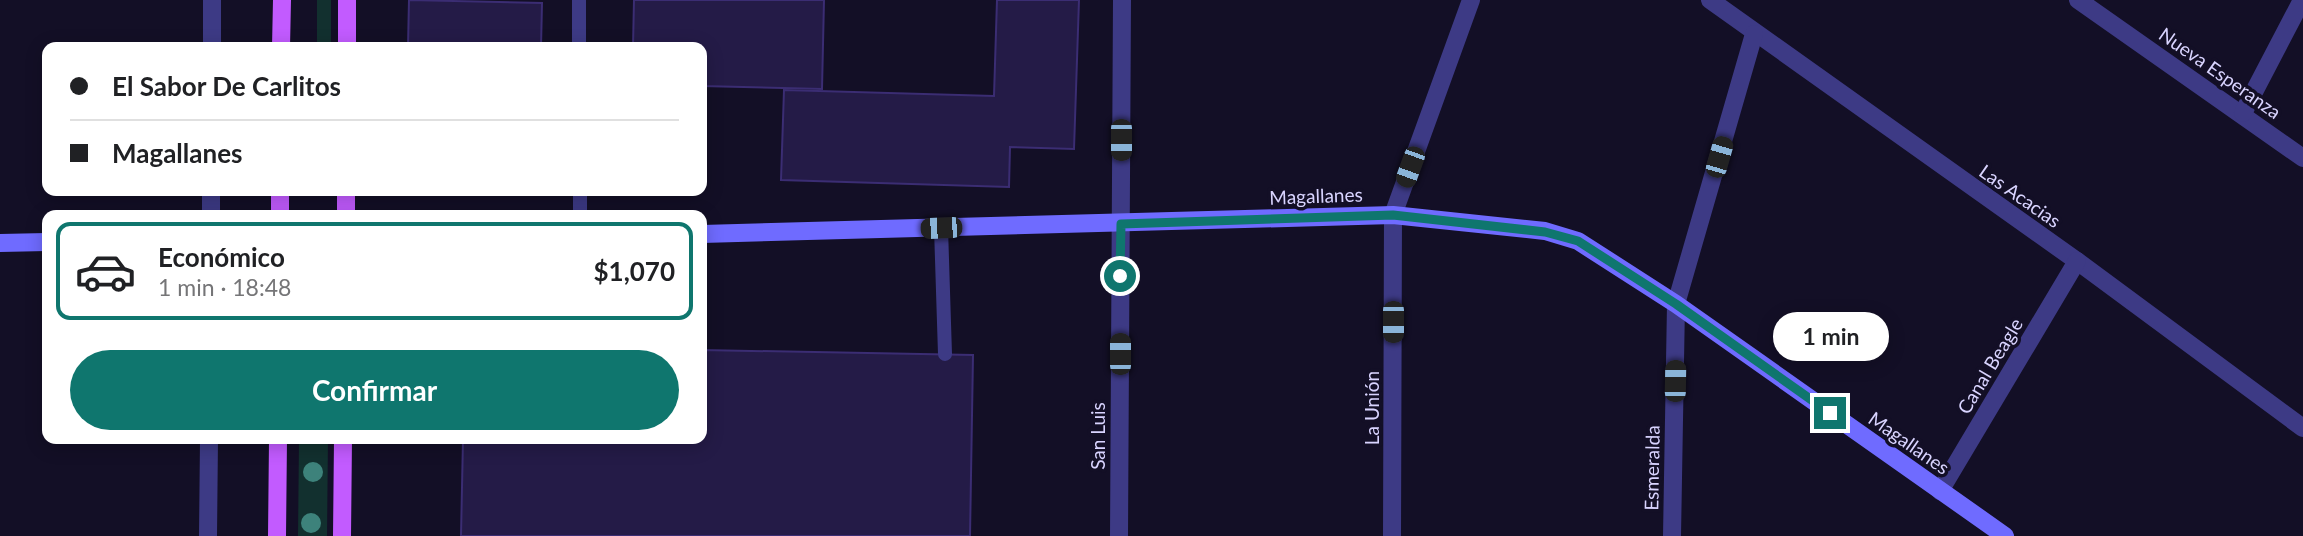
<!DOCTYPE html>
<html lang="es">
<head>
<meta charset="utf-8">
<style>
  :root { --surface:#fff; --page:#f2f2f2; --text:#202124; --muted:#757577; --line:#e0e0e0; --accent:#0f766e }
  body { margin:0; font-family:Lato,sans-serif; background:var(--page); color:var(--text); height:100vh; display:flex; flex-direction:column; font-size:26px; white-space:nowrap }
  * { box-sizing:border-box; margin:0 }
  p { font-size:23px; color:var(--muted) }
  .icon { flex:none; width:38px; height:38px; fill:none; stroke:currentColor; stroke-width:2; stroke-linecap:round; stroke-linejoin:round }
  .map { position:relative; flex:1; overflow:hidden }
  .side { position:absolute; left:42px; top:210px; width:665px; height:234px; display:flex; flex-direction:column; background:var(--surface); border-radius:14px; box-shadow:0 4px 18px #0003 }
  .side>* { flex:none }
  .guide { position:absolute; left:42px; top:42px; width:665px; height:154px; border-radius:14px; box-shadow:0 4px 18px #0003; display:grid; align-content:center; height:154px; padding:0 28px; background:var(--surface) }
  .end { position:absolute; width:32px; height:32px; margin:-16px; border:9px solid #0f766e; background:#fff; box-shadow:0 0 0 4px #fff }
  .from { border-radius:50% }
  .bubble { position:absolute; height:49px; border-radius:24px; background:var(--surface); box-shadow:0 4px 18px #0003; font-size:23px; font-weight:700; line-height:49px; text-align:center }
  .car { position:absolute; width:21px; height:42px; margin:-21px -10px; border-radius:9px; box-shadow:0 0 5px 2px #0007; background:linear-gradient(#222 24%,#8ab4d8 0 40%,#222 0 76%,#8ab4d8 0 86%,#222 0) }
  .guide b { display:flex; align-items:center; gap:24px; height:66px; font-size:26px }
  .guide b+b { border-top:2px solid var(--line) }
  .guide i { width:18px; height:18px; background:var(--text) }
  ul { padding:12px 0 0; list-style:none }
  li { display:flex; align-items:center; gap:21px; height:98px; margin:0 14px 10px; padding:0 14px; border:4px solid transparent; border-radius:14px }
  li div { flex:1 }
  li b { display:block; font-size:26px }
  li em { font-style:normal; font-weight:700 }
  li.current { border-color:var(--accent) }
  li>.icon { width:63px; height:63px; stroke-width:1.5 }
  .button { display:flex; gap:14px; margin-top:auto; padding:14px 28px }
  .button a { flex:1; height:80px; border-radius:42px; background:var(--accent); color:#fff; font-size:28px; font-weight:700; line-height:80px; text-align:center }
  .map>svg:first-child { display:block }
  .green { fill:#12302f }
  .building { fill:#241b47; stroke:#3b2d73; stroke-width:2 }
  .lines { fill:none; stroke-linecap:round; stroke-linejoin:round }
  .lane { stroke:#3d3a85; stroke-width:14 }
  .street { stroke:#3d3a85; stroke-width:18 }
  .secondary { stroke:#6f6bff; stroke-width:18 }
  .primary { stroke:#c25bff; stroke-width:18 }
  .tree { fill:#3d827b }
  .route { stroke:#0f766e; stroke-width:9 }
  .labels { text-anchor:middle; stroke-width:7; stroke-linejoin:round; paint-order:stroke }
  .street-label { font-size:19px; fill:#d9d4ff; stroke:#130f26 }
</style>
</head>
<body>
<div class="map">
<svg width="2303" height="536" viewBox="0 0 2303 536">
  <rect width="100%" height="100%" fill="#130f26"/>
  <g class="green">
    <rect x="317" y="0" width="14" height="47"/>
    <path d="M299,439H328L327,536H298Z"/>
  </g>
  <g class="building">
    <path d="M409,0L542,3L541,47H408Z"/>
    <path d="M634,0H824L822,89L702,86V47H633Z"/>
    <path d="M997,0H1079L1074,149L1010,147L1009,187L781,180L784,90L994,96Z"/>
    <path d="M702,350L973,355L970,536H461L463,439H702Z"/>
  </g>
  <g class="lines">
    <g class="lane">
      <path d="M579,0V47"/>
      <path d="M580,191V215"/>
      <path d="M941,228L945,354"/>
    </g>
    <g class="street">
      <path d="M1710,0L2077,261L2303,428"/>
      <path d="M2078,0L2303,158"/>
      <path d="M212,47V0"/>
      <path d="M2243,113L2302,0"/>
      <path d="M211,215V191"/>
      <path d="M1940,491L2077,261"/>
      <path d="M208,536L209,439"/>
      <path d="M1119,536L1122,0"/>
      <path d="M1392,536L1393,215L1471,0"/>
      <path d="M1672,536L1676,304L1754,34"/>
    </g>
    <g class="secondary">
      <path d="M702,234L1393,215L1545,231L1578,241L1676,304L2005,536"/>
      <path d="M0,243L47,242"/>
    </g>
    <g class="primary">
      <path d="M281,47L282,0"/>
      <path d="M347,47V0"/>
      <path d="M280,191V215"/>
      <path d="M346,215V191"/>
      <path d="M277,536L278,439"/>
      <path d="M342,536L343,439"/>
    </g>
  </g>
  <g class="tree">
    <circle cx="313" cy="472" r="10"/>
    <circle cx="311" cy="523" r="10"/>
  </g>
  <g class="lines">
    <path class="route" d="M1120,276L1121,224L1393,215L1545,232L1578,241L1676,304L1830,413"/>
  </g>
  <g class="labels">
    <g class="street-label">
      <text transform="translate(2220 73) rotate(35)" y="7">Nueva Esperanza</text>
      <text transform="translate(1316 196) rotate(-2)" y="7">Magallanes</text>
      <text transform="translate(2020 196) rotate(35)" y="7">Las Acacias</text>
      <text transform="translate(1990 366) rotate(-59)" y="7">Canal Beagle</text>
      <text transform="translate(1372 408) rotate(-90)" y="7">La Unión</text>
      <text transform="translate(1098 436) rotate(-90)" y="7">San Luis</text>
      <text transform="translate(1909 443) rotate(35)" y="7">Magallanes</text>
      <text transform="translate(1652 468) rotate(-89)" y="7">Esmeralda</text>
    </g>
  </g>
</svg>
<i class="end from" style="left:1120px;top:276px"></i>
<i class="end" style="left:1830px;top:413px"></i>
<div class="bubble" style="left:1773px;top:312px;width:116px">1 min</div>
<i class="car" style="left:1121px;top:140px;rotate:180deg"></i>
<i class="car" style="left:1719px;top:157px;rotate:16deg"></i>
<i class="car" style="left:1410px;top:167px;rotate:200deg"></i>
<i class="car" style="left:941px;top:228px;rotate:268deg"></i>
<i class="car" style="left:1393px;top:322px;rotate:180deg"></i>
<i class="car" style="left:1120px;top:354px;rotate:0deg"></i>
<i class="car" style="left:1675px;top:381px;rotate:1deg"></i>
<div class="guide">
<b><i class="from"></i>El Sabor De Carlitos</b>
<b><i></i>Magallanes</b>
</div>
<section class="side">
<ul>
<li class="current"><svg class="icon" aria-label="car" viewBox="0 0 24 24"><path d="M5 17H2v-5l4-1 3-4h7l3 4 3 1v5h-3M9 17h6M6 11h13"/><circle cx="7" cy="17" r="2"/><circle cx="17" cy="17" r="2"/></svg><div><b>Económico</b><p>1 min · 18:48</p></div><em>$1,070</em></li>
</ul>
<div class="button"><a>Confirmar</a></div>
</section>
</div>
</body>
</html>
